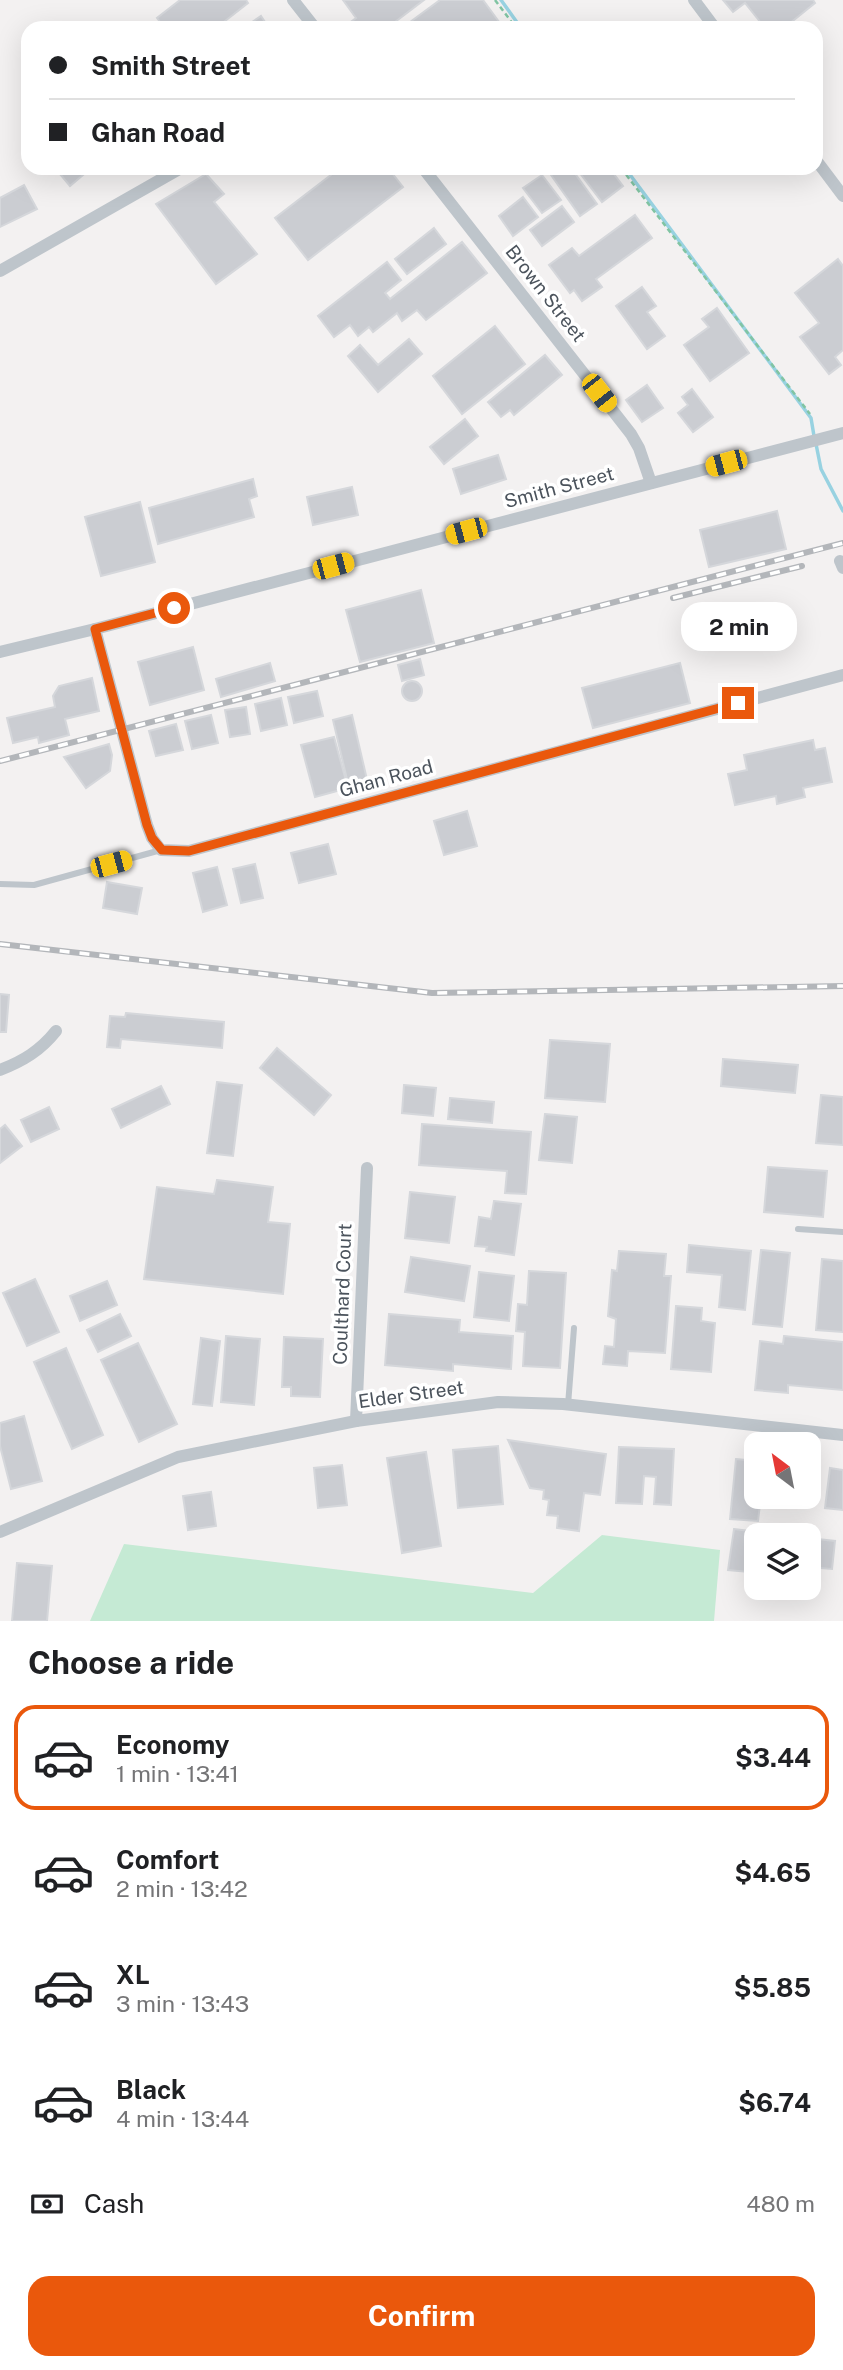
<!DOCTYPE html>
<html lang="en">
<head>
<meta charset="utf-8">
<style>
  :root { --surface:#fff; --page:#f2f2f2; --text:#202124; --muted:#757577; --line:#e0e0e0; --accent:#ea580c }
  body { margin:0; font-family:"Public Sans",sans-serif; background:var(--page); color:var(--text); height:100vh; display:flex; flex-direction:column; font-size:26px; white-space:nowrap }
  * { box-sizing:border-box; margin:0 }
  p { font-size:23px; color:var(--muted) }
  .icon { flex:none; width:38px; height:38px; fill:none; stroke:currentColor; stroke-width:2; stroke-linecap:round; stroke-linejoin:round }
  .map { position:relative; height:1621px; overflow:hidden }
  .drawer { display:flex; flex-direction:column; background:var(--surface); flex:1 }
  .drawer>* { flex:none }
  .top-card { position:absolute; left:21px; top:21px; width:802px; height:154px; border-radius:21px; box-shadow:0 7px 28px #0002; display:grid; align-content:center; height:154px; padding:0 28px; background:var(--surface) }
  .needle { width:46px; rotate:328deg }
  .tools { position:absolute; left:744px; top:1432px; display:grid; gap:14px }
  .tools a { display:grid; place-items:center; width:77px; height:77px; border-radius:14px; background:var(--surface); box-shadow:0 7px 28px #0002; font-size:35px }
  .end { position:absolute; width:32px; height:32px; margin:-16px; border:9px solid #ea580c; background:#fff; box-shadow:0 0 0 4px #fff }
  .from { border-radius:50% }
  .bubble { position:absolute; height:49px; border-radius:21px; background:var(--surface); box-shadow:0 7px 28px #0002; font-size:23px; font-weight:700; line-height:49px; text-align:center }
  .car { position:absolute; width:21px; height:42px; margin:-21px -10px; border-radius:9px; box-shadow:0 0 5px 2px #0007; background:linear-gradient(#f5c518 24%,#345 0 40%,#f5c518 0 76%,#345 0 86%,#f5c518 0) }
  .top-card b { display:flex; align-items:center; gap:24px; height:66px; font-size:26px }
  .top-card b+b { border-top:2px solid var(--line) }
  .top-card i { width:18px; height:18px; background:var(--text) }
  ul { padding:0; list-style:none }
  li { display:flex; align-items:center; gap:21px; height:105px; margin:0 14px 10px; padding:0 14px; border:4px solid transparent; border-radius:21px }
  li div { flex:1 }
  li b { display:block; font-size:26px }
  li em { font-style:normal; font-weight:700 }
  li.active { border-color:var(--accent) }
  li>.icon { width:63px; height:63px; stroke-width:1.5 }
  h2 { padding:0 28px; font-size:32px; line-height:84px }
  .pay { display:flex; align-items:center; gap:18px; height:77px; padding:0 28px; font-size:26px }
  .pay p { margin-inline-start:auto }
  .cta { display:flex; gap:14px; margin-top:auto; padding:14px 28px }
  .cta a { flex:1; height:80px; border-radius:21px; background:var(--accent); color:#fff; font-size:28px; font-weight:700; line-height:80px; text-align:center }
  .map>svg:first-child { display:block }
  .green { fill:#c5ead4 }
  .lines { fill:none; stroke-linecap:round; stroke-linejoin:round }
  .stream { stroke:#98d2e1; stroke-width:3.5 }
  .building { fill:#cbcdd2; stroke:#d5d7db; stroke-width:2 }
  .path { stroke:#81c4a3; stroke-width:2.5; stroke-dasharray:5 3.5; stroke-linecap:butt }
  .lane { stroke:#bec5cb; stroke-width:6 }
  .street { stroke:#bec5cb; stroke-width:12 }
  .rail-casing { stroke:#b3b6ba; stroke-width:6 }
  .rail { stroke:#fff; stroke-width:3.5; stroke-dasharray:10; stroke-linecap:butt }
  .route { stroke:#ea580c; stroke-width:9 }
  .labels { text-anchor:middle; stroke-width:7; stroke-linejoin:round; paint-order:stroke }
  .street-label { font-size:19px; fill:#4b535c; stroke:#fff }
</style>
</head>
<body>
<div class="map">
<svg width="843" height="1621" viewBox="0 0 843 1621">
  <rect width="100%" height="100%" fill="#f3f1f1"/>
  <path class="green" d="M602,1535L720,1550L714,1621H90L124,1544L533,1593Z"/>
  <g class="lines">
    <g class="stream">
      <path d="M501,0L521,28"/>
      <path d="M625,168L811,418L814,436"/>
      <path d="M816,444L821,469L843,511"/>
    </g>
  </g>
  <g class="building">
    <path d="M180,0H246L248,3L216,28H165L157,18Z"/>
    <path d="M343,0H424L387,28H351L348,24L356,18Z"/>
    <path d="M440,0H483L502,26L499,28H402Z"/>
    <path d="M723,0H813L815,3L784,28H765L745,3L733,12Z"/>
    <path d="M261,16L269,28H243Z"/>
    <path d="M55,168H88L90,169L70,186Z"/>
    <path d="M340,168H388L403,187L308,260L275,218Z"/>
    <path d="M560,168H571L597,204L580,216L551,175Z"/>
    <path d="M576,168H601L605,173L610,169L623,186L602,202Z"/>
    <path d="M206,174L224,194L214,202L257,254L216,284L156,204Z"/>
    <path d="M542,175L561,200L542,213L523,188Z"/>
    <path d="M24,185L37,209L0,227V198Z"/>
    <path d="M523,197L538,217L513,236L499,216Z"/>
    <path d="M562,206L574,222L542,246L530,230Z"/>
    <path d="M635,215L652,238L596,279L602,287L582,301L574,290L570,293L549,265L572,248L579,256Z"/>
    <path d="M434,228L446,244L407,274L395,259Z"/>
    <path d="M462,242L487,273L426,320L417,310L402,321L397,313L373,332L369,327L358,336L350,325L334,337L318,316L387,262L401,280L385,293L390,299Z"/>
    <path d="M838,259L843,266V350L835,357L841,365L829,374L800,337L819,323L795,293Z"/>
    <path d="M642,287L656,306L647,312L665,336L647,349L616,306Z"/>
    <path d="M717,308L749,353L710,381L684,345L709,327L702,319Z"/>
    <path d="M495,326L525,364L462,414L433,376Z"/>
    <path d="M409,339L422,354L378,392L348,356L360,345L378,365Z"/>
    <path d="M545,355L562,375L514,415L510,410L501,417L488,402Z"/>
    <path d="M647,385L663,408L642,422L626,400Z"/>
    <path d="M692,389L713,417L693,432L678,413L688,405L682,397Z"/>
    <path d="M465,419L478,436L444,464L430,447Z"/>
    <path d="M498,455L506,479L461,494L453,469Z"/>
    <path d="M253,479L257,496L249,499L254,517L158,544L149,508Z"/>
    <path d="M352,487L358,515L313,525L307,497Z"/>
    <path d="M140,502L155,562L101,576L85,517Z"/>
    <path d="M777,511L786,549L709,567L700,530Z"/>
    <path d="M421,590L434,643L360,662L346,610Z"/>
    <path d="M193,647L204,690L150,705L138,662Z"/>
    <path d="M420,659L424,675L402,681L398,665Z"/>
    <path d="M270,663L275,681L221,697L216,679Z"/>
    <path d="M680,663L690,703L593,728L582,688Z"/>
    <path d="M92,678L99,711L65,719L69,735L39,743L38,737L13,743L7,718L55,707L53,696L59,686Z"/>
    <circle cx="412" cy="691" r="10"/>
    <path d="M317,691L323,716L294,723L288,697Z"/>
    <path d="M281,698L287,725L261,731L255,704Z"/>
    <path d="M246,707L250,734L230,737L225,710Z"/>
    <path d="M211,715L218,743L192,749L185,721Z"/>
    <path d="M352,715L368,784L349,788L333,720Z"/>
    <path d="M176,724L183,750L156,756L149,731Z"/>
    <path d="M334,737L348,788L315,797L301,745Z"/>
    <path d="M813,740L815,750L825,748L832,782L803,788L805,797L777,804L776,796L735,805L728,774L747,770L744,755Z"/>
    <path d="M109,744L112,755L110,771L86,788L64,757Z"/>
    <path d="M467,811L477,846L444,855L434,821Z"/>
    <path d="M328,844L336,874L299,883L291,853Z"/>
    <path d="M255,864L263,898L241,903L233,869Z"/>
    <path d="M217,867L227,905L203,912L193,873Z"/>
    <path d="M107,882L142,888L137,914L103,908Z"/>
    <path d="M0,994L9,995L6,1032H0Z"/>
    <path d="M126,1013L224,1022L222,1048L121,1039L120,1048L107,1047L110,1016L125,1017Z"/>
    <path d="M550,1040L610,1044L605,1102L545,1098Z"/>
    <path d="M277,1048L331,1095L314,1115L260,1068Z"/>
    <path d="M723,1059L798,1065L795,1093L721,1086Z"/>
    <path d="M217,1082L242,1085L233,1156L207,1153Z"/>
    <path d="M404,1085L436,1088L433,1116L402,1113Z"/>
    <path d="M161,1086L170,1104L121,1128L112,1109Z"/>
    <path d="M821,1095L843,1097V1145L816,1143Z"/>
    <path d="M450,1098L494,1102L492,1123L448,1119Z"/>
    <path d="M49,1107L59,1129L31,1142L21,1120Z"/>
    <path d="M545,1114L577,1117L572,1163L539,1160Z"/>
    <path d="M422,1124L531,1132L526,1194L505,1193L507,1171L419,1165Z"/>
    <path d="M5,1125L22,1146L0,1163V1129Z"/>
    <path d="M768,1167L827,1171L823,1217L764,1212Z"/>
    <path d="M217,1180L273,1187L268,1222L290,1224L283,1294L144,1279L157,1187L214,1194Z"/>
    <path d="M410,1192L455,1197L449,1243L405,1238Z"/>
    <path d="M494,1201L521,1204L514,1255L486,1251L487,1247L475,1246L479,1217L491,1219Z"/>
    <path d="M689,1245L751,1251L745,1310L719,1307L722,1275L687,1272Z"/>
    <path d="M761,1250L790,1253L782,1327L753,1324Z"/>
    <path d="M619,1251L666,1254L664,1276H671L665,1353L628,1351L627,1366L603,1364L605,1346L614,1347L616,1319L608,1316L612,1270L617,1271Z"/>
    <path d="M411,1257L470,1266L464,1301L405,1292Z"/>
    <path d="M822,1259L843,1261V1332L816,1330Z"/>
    <path d="M529,1271L566,1273L560,1368L523,1366L525,1332L516,1331L518,1304L527,1305Z"/>
    <path d="M479,1272L514,1276L509,1321L474,1317Z"/>
    <path d="M35,1279L59,1332L27,1346L3,1293Z"/>
    <path d="M107,1281L117,1305L80,1321L70,1296Z"/>
    <path d="M676,1306L702,1308L701,1321L715,1323L711,1372L671,1369Z"/>
    <path d="M120,1314L131,1336L98,1352L87,1330Z"/>
    <path d="M389,1314L460,1320L459,1332L513,1336L511,1369L453,1364V1371L385,1365Z"/>
    <path d="M226,1336L260,1339L254,1405L221,1402Z"/>
    <path d="M784,1336L843,1342V1390L788,1385V1393L755,1390L760,1341L783,1344Z"/>
    <path d="M284,1337L323,1339L320,1397L291,1396V1387H282Z"/>
    <path d="M201,1338L220,1341L212,1406L193,1404Z"/>
    <path d="M138,1343L177,1424L139,1442L101,1360Z"/>
    <path d="M66,1348L103,1435L72,1449L34,1362Z"/>
    <path d="M24,1416L42,1481L11,1489L0,1446V1423Z"/>
    <path d="M508,1440L606,1454L600,1495L584,1493L579,1531L557,1528L558,1516L547,1515L549,1500L543,1499L544,1490L530,1488Z"/>
    <path d="M498,1446L503,1504L458,1508L453,1450Z"/>
    <path d="M619,1447L674,1449L671,1505L654,1504L656,1477L644,1476L642,1504L616,1503Z"/>
    <path d="M426,1452L441,1546L402,1553L387,1458Z"/>
    <path d="M736,1459L756,1461V1496H761L758,1521L730,1519Z"/>
    <path d="M342,1465L347,1505L318,1508L314,1468Z"/>
    <path d="M830,1468L843,1470V1510L825,1508Z"/>
    <path d="M211,1492L216,1526L188,1530L183,1496Z"/>
    <path d="M781,1496H802L801,1504L781,1501Z"/>
    <path d="M734,1529L781,1535H756V1561L750,1560L749,1572L728,1570Z"/>
    <path d="M808,1538L835,1541L832,1569L808,1567Z"/>
    <path d="M17,1563L52,1566L47,1621H12Z"/>
  </g>
  <g class="lines">
    <g class="path">
      <path d="M495,0L516,28"/>
      <path d="M621,168L810,414"/>
    </g>
    <g class="lane">
      <path d="M0,884L34,885L161,850"/>
      <path d="M798,1229L843,1232"/>
      <path d="M568,1405L574,1328"/>
    </g>
    <g class="street">
      <path d="M293,0L315,28"/>
      <path d="M694,0L715,28"/>
      <path d="M816,160L843,196"/>
      <path d="M423,168L631,434L639,448L651,483"/>
      <path d="M0,271L181,168"/>
      <path d="M840,561L843,568"/>
      <path d="M95,629L147,825L152,838L161,850L189,851L843,675"/>
      <path d="M0,652L95,629L843,433"/>
      <path d="M0,1070C23,1061 40,1051 56,1031"/>
      <path d="M356,1421L367,1168"/>
      <path d="M0,1532L178,1457L356,1421L498,1402L563,1404L843,1435"/>
    </g>
    <g class="rail-casing">
      <g id="rail">
        <path d="M673,598L802,566"/>
        <path d="M0,761L843,543"/>
        <path d="M0,944L432,993L843,986"/>
      </g>
    </g>
    <use href="#rail" class="rail"/>
  </g>
  <g class="lines">
    <path class="route" d="M174,608L95,629L147,825L152,838L162,850L189,851L738,703"/>
  </g>
  <g class="labels">
    <g class="street-label">
      <text transform="translate(546 293) rotate(52)" y="7">Brown Street</text>
      <text transform="translate(559 487) rotate(-15)" y="7">Smith Street</text>
      <text transform="translate(386 778) rotate(-15)" y="7">Ghan Road</text>
      <text transform="translate(342 1294) rotate(-88)" y="7">Coulthard Court</text>
      <text transform="translate(411 1394) rotate(-8)" y="7">Elder Street</text>
    </g>
  </g>
</svg>
<div class="tools">
<a><svg class="needle" viewBox="-14 -14 28 28"><path d="M0-13l5 13h-10z" fill="#e53935"/><path d="M0 13l5-13h-10z" fill="#757577"/></svg></a>
<a><svg class="icon" aria-label="layers" viewBox="0 0 24 24"><path d="M12 4l9 5-9 5-9-5zM3 14l9 5 9-5"/></svg></a>
</div>
<i class="end from" style="left:174px;top:608px"></i>
<i class="end" style="left:738px;top:703px"></i>
<div class="bubble" style="left:681px;top:602px;width:116px">2 min</div>
<i class="car" style="left:599px;top:393px;rotate:142deg"></i>
<i class="car" style="left:726px;top:463px;rotate:255deg"></i>
<i class="car" style="left:466px;top:531px;rotate:255deg"></i>
<i class="car" style="left:333px;top:566px;rotate:75deg"></i>
<i class="car" style="left:111px;top:864px;rotate:75deg"></i>
<div class="top-card">
<b><i class="from"></i>Smith Street</b>
<b><i></i>Ghan Road</b>
</div>
</div>
<section class="drawer">
<h2>Choose a ride</h2>
<ul>
<li class="active"><svg class="icon" aria-label="car" viewBox="0 0 24 24"><path d="M5 17H2v-5l4-1 3-4h7l3 4 3 1v5h-3M9 17h6M6 11h13"/><circle cx="7" cy="17" r="2"/><circle cx="17" cy="17" r="2"/></svg><div><b>Economy</b><p>1 min · 13:41</p></div><em>$3.44</em></li>
<li><svg class="icon" aria-label="car" viewBox="0 0 24 24"><path d="M5 17H2v-5l4-1 3-4h7l3 4 3 1v5h-3M9 17h6M6 11h13"/><circle cx="7" cy="17" r="2"/><circle cx="17" cy="17" r="2"/></svg><div><b>Comfort</b><p>2 min · 13:42</p></div><em>$4.65</em></li>
<li><svg class="icon" aria-label="car" viewBox="0 0 24 24"><path d="M5 17H2v-5l4-1 3-4h7l3 4 3 1v5h-3M9 17h6M6 11h13"/><circle cx="7" cy="17" r="2"/><circle cx="17" cy="17" r="2"/></svg><div><b>XL</b><p>3 min · 13:43</p></div><em>$5.85</em></li>
<li><svg class="icon" aria-label="car" viewBox="0 0 24 24"><path d="M5 17H2v-5l4-1 3-4h7l3 4 3 1v5h-3M9 17h6M6 11h13"/><circle cx="7" cy="17" r="2"/><circle cx="17" cy="17" r="2"/></svg><div><b>Black</b><p>4 min · 13:44</p></div><em>$6.74</em></li>
</ul>
<div class="pay"><svg class="icon" aria-label="cash" viewBox="0 0 24 24"><path d="M3 7h18v10H3z"/><circle cx="12" cy="12" r="2"/></svg>Cash<p>480 m</p></div>
<div class="cta"><a>Confirm</a></div>
</section>
</body>
</html>
